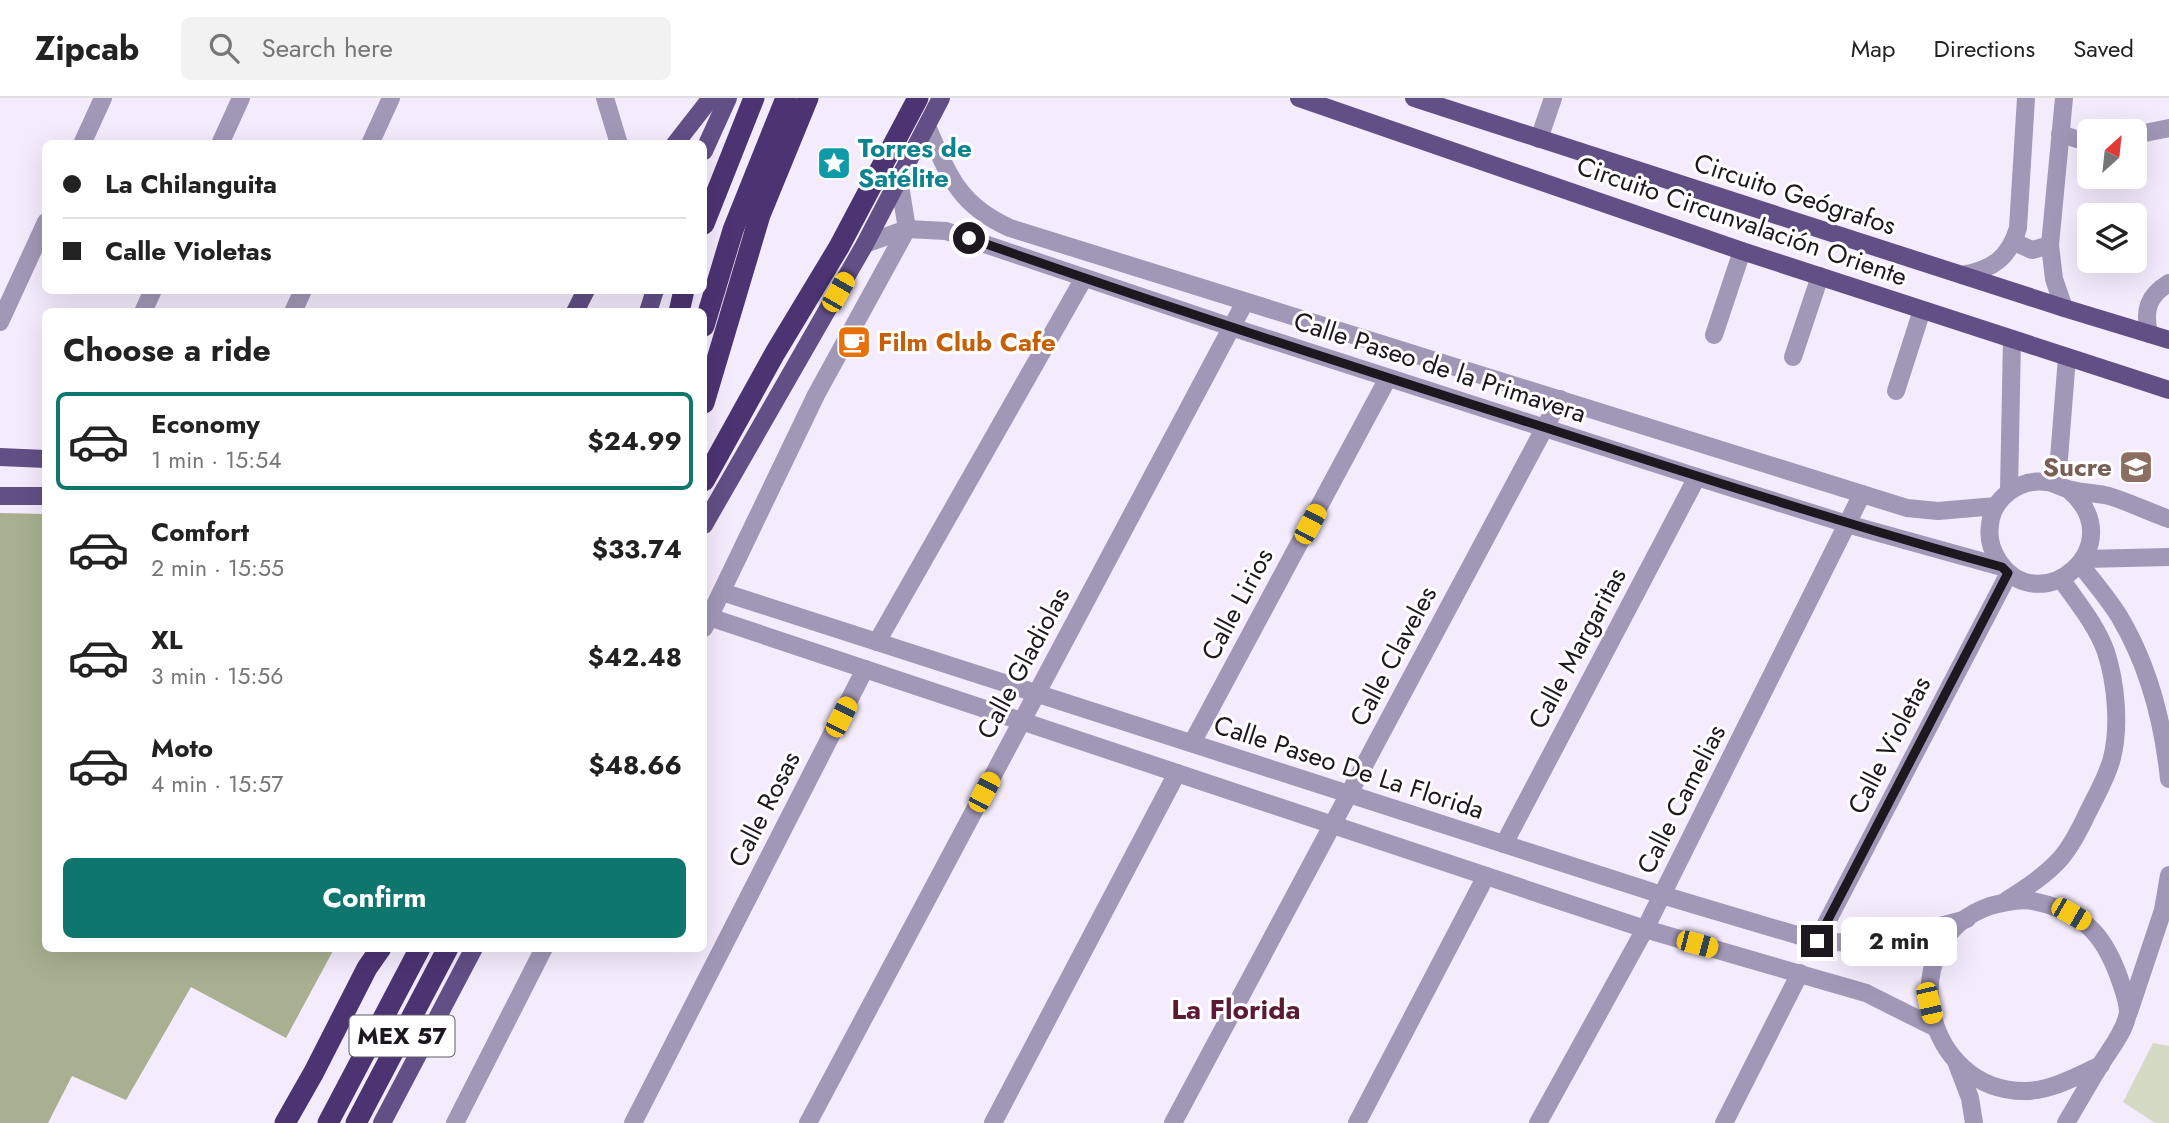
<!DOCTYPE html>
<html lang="en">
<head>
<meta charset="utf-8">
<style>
  :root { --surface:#fff; --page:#f2f2f2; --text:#222; --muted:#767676; --line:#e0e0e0; --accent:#0f766e }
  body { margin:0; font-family:Jost,sans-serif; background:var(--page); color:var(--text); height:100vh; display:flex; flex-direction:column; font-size:26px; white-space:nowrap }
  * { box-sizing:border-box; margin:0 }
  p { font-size:23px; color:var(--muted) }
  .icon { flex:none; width:38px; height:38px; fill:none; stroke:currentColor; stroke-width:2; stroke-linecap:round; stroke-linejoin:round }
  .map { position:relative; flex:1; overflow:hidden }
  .drawer { position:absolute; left:42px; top:210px; width:665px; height:644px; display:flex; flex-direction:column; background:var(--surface); border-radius:10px; box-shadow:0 7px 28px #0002 }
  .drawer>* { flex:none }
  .top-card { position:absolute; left:42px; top:42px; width:665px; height:154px; border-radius:10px; box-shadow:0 7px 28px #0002; display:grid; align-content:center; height:154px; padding:0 21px; background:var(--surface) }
  .needle { width:46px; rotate:27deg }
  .fabs { position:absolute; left:2077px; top:21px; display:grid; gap:14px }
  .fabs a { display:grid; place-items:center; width:70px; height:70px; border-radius:10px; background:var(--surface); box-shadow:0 7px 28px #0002; font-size:35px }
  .end { position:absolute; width:32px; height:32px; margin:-16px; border:9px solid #1d1820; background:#fff; box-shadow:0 0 0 4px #fff }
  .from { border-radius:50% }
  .bubble { position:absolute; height:49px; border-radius:10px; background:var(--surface); box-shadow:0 7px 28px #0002; font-size:23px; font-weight:700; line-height:49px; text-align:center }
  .car { position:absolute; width:21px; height:42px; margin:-21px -10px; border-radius:9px; box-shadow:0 0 5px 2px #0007; background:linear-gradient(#f5c518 24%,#345 0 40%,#f5c518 0 76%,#345 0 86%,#f5c518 0) }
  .top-card b { display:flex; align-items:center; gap:24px; height:66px; font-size:26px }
  .top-card b+b { border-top:2px solid var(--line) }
  .top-card i { width:18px; height:18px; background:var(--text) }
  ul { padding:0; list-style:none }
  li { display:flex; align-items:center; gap:21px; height:98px; margin:0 14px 10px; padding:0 7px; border:4px solid transparent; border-radius:10px }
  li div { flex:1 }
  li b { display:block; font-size:26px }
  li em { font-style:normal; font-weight:700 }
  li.on { border-color:var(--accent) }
  li>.icon { width:63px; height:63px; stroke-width:1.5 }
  h2 { padding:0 21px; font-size:32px; line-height:84px }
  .action { display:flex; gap:14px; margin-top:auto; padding:14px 21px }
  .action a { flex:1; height:80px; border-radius:10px; background:var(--accent); color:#fff; font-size:28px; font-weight:700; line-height:80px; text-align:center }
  header { display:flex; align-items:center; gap:42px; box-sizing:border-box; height:98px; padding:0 35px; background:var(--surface); border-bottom:2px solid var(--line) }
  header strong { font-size:33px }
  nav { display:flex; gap:38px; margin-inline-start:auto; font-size:24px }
  .search { width:490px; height:63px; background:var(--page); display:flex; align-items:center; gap:18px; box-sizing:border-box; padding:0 24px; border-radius:10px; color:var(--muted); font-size:26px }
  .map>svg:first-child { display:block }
  .green { fill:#d4dac4 }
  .forest { fill:#a8b091 }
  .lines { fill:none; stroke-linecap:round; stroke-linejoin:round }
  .minor { stroke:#a197b7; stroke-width:18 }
  .major { stroke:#624f86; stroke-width:18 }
  .highway { stroke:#4c3473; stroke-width:21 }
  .route { stroke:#1d1820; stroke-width:9 }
  .labels { text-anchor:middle; stroke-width:6; stroke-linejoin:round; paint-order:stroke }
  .shield { fill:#fff; stroke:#615d63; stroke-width:2 }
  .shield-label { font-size:24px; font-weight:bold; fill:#1d1820 }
  .culture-label { font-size:26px; font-weight:bold; fill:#0d838f; stroke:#fff; text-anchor:start }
  .street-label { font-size:26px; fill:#1d1820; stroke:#fff }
  .food-label { font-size:26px; font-weight:bold; fill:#c56008; stroke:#fff; text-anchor:start }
  .education-label { font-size:26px; font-weight:bold; fill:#785e54; stroke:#fff; text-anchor:end }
  .neighbourhood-label { font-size:28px; font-weight:bold; fill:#5c1a35; stroke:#fff }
</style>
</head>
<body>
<header>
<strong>Zipcab</strong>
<div class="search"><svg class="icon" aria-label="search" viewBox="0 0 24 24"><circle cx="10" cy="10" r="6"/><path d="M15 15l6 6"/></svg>Search here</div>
<nav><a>Map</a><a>Directions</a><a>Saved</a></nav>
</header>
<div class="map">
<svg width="2169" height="1025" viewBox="0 0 2169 1025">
  <rect width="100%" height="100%" fill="#f4ebfd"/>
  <path class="green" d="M2153,945L2169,948V1025H2155L2123,1004Z"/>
  <path class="forest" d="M0,415L45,416L46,850L334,851L286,940L191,889L126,1002L72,978L48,1025H0Z"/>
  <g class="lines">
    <g class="minor">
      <path d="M605,0L619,46"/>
      <path d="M2064,0L2050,147L2054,181L2064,210"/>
      <path d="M927,28C948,76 958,107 1010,130L1907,410L1938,413L1996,408"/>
      <path d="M2060,36L2090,45"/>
      <path d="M2135,37L2169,30"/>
      <path d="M1539,41L1553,0"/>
      <path d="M82,46L103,0"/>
      <path d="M220,46L241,0"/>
      <path d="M370,46L391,0"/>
      <path d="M2014,144L2032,152L2050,147"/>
      <path d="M865,146L907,131L946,133L1231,229L1697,379L1847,426L2002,469"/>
      <path d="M1962,177C1992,172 2009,160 2018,130L2026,0"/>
      <path d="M143,214L153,192"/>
      <path d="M293,214L303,192"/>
      <path d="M0,224L46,124"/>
      <path d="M2149,236C2144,213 2147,198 2169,185"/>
      <path d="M1714,237L1742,153"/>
      <path d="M1793,259L1820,178"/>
      <path d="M1896,293L1922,212"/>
      <path d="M2057,386L2067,259"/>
      <path d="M2068,391C2135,447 2039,526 1998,462C1991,451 1988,440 1990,427C1992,400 2020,380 2047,384C2056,385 2063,391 2072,392C2084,395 2097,395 2109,398C2129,404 2149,414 2169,421"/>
      <path d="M2009,393L2012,241"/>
      <path d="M2084,461L2169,459"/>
      <path d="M2080,466C2093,483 2108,500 2119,518C2149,568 2163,623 2169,681"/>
      <path d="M722,494L1662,797L1817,843C1868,849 1918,833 1967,821"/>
      <path d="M709,519L1645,831L1866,895L1934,929"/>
      <path d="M704,530L816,297L907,131L899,81"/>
      <path d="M877,544L1084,180"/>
      <path d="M1192,645L1388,280"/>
      <path d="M1504,746L1697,379"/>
      <path d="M2007,802C2026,790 2046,777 2061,760C2072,747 2081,729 2088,714C2097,696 2107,679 2112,660C2120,628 2116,585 2106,554C2097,528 2077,504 2061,481"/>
      <path d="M1817,843L2009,475"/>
      <path d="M2129,914L2163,812L2169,777"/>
      <path d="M1957,966L1970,1000L1974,1025"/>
      <path d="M455,1025L544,850"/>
      <path d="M633,1025L865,571"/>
      <path d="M808,1025L1245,204"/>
      <path d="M993,1025L1177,675"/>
      <path d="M1173,1025L1560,301"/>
      <path d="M1357,1025L1486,778"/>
      <path d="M1538,1025L1645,831L1862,396"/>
      <path d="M1724,1025L1800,875"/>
      <path d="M2066,1025C2078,1005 2089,985 2101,966C2110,951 2123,936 2127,919C2130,911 2125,897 2122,888C2107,841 2087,815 2037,804C2022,800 2005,804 1990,808C1891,842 1922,994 2026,993C2053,992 2077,978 2101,967"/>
    </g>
    <g class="major">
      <path d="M1299,0L1742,153L2169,292"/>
      <path d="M1414,0L2064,210L2169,242"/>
      <path d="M675,46L711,0"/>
      <path d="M704,53L728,0"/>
      <path d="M575,214L586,192"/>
      <path d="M648,214L655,192"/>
      <path d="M0,359L46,361"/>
      <path d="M0,398H46"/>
      <path d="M704,427L865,146L941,0"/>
      <path d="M382,1025L474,850"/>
    </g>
    <g class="highway">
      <path d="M704,126L754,0"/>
      <path d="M679,214L684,192"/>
      <path d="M704,228L733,132L786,0"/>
      <path d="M704,305L760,117L808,0"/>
      <path d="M704,383L775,255L839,149L918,0"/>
      <path d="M285,1025L314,974L367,870L381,850"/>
      <path d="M328,1025L420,850"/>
      <path d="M356,1025L448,850"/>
    </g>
  </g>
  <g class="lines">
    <path class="route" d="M969,140C1151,204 1334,263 1518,321C1679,372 1839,425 2002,469L2008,475L1817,843"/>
  </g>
  <defs>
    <g id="sight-square" transform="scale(1.75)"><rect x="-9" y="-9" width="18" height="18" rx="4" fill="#0f9aa8" stroke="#fff"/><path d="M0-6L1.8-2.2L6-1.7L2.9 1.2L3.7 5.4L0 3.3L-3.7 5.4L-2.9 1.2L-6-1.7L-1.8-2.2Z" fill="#fff"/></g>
    <g id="cafe-square" transform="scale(1.75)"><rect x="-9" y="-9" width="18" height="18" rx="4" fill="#e8710a" stroke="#fff"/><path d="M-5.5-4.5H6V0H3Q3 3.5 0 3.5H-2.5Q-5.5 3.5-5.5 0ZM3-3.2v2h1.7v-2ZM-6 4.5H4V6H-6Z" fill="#fff"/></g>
    <g id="school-square" transform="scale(1.75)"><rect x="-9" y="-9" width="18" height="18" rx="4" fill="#8d6e63" stroke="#fff"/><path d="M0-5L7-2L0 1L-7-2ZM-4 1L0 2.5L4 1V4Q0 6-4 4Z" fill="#fff"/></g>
  </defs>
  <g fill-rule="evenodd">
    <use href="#sight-square" x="834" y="65"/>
    <use href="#cafe-square" x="854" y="244"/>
    <use href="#school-square" x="2136" y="369"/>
  </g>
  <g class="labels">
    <rect class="shield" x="349.5" y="917.5" width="105" height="41" rx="5"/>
    <g class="shield-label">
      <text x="402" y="946">MEX 57</text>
    </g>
    <g class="culture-label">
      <text x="858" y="59">Torres de<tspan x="858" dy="30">Satélite</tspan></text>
    </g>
    <g class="street-label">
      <text transform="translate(1795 96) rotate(18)" y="9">Circuito Geógrafos</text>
      <text transform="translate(1742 123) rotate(19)" y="9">Circuito Circunvalación Oriente</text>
      <text transform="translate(1440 269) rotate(18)" y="9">Calle Paseo de la Primavera</text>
      <text transform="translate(1237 506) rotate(-62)" y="9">Calle Lirios</text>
      <text transform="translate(1577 550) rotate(-62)" y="9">Calle Margaritas</text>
      <text transform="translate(1393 558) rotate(-62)" y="9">Calle Claveles</text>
      <text transform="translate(1023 565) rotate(-62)" y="9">Calle Gladiolas</text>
      <text transform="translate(1889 647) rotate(-63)" y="9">Calle Violetas</text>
      <text transform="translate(1349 669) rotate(18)" y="9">Calle Paseo De La Florida</text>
      <text transform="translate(1681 701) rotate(-63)" y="9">Calle Camelias</text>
      <text transform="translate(764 711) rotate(-63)" y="9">Calle Rosas</text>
    </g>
    <g class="food-label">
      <text x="878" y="253">Film Club Cafe</text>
    </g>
    <g class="education-label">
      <text x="2112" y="378">Sucre</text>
    </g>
    <g class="neighbourhood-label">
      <text x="1236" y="921">La Florida</text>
    </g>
  </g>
</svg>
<div class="fabs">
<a><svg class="needle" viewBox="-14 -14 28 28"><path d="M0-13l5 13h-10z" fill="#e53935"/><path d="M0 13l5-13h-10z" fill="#767676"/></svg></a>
<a><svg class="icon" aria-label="layers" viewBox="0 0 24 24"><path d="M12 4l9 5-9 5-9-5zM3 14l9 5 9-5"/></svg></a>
</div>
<i class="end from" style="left:969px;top:140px"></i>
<i class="end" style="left:1817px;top:843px"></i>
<div class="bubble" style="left:1841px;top:819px;width:116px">2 min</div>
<i class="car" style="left:838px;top:194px;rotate:30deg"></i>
<i class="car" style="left:1310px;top:426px;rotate:28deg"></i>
<i class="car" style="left:841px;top:619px;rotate:27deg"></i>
<i class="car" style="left:984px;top:694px;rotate:28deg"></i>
<i class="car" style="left:2071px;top:816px;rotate:120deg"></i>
<i class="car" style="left:1697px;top:846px;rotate:105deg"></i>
<i class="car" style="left:1929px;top:905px;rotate:167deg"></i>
<div class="top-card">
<b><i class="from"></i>La Chilanguita</b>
<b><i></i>Calle Violetas</b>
</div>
<section class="drawer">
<h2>Choose a ride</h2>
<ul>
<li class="on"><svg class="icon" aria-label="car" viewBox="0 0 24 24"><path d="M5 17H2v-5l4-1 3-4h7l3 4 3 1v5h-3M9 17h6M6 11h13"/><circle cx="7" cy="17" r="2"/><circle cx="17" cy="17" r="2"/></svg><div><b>Economy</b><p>1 min · 15:54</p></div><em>$24.99</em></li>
<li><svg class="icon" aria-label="car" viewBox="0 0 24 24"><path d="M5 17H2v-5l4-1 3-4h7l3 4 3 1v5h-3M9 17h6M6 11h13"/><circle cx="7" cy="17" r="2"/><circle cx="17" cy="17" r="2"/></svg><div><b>Comfort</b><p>2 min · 15:55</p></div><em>$33.74</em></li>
<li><svg class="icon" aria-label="car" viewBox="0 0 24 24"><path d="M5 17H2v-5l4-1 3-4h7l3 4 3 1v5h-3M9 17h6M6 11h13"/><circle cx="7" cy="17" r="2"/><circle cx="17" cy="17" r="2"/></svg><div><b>XL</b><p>3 min · 15:56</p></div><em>$42.48</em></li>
<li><svg class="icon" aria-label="car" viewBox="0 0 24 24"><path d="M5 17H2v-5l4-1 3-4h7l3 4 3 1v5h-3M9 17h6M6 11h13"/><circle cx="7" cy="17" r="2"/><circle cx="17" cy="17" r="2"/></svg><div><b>Moto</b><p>4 min · 15:57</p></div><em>$48.66</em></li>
</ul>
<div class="action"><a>Confirm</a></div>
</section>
</div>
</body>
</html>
